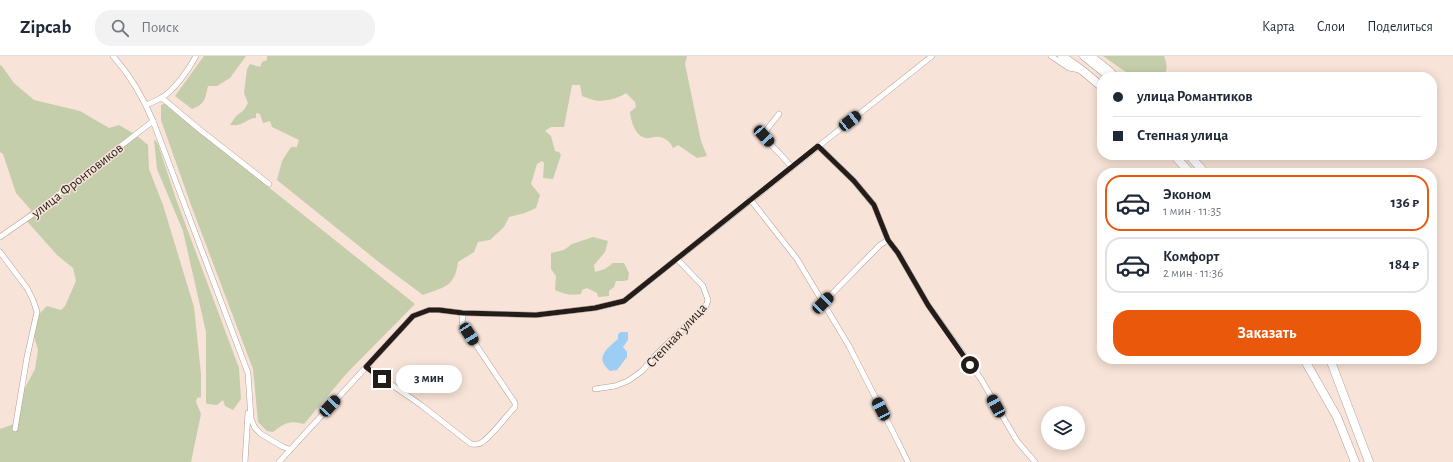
<!DOCTYPE html>
<html lang="ru">
<head>
<meta charset="utf-8">
<style>
  :root { --surface:#fff; --page:#f2f2f3; --text:#1f2937; --muted:#747a83; --line:#e0e1e3; --accent:#ea580c }
  body { margin:0; font-family:"Alegreya Sans",sans-serif; background:var(--page); color:var(--text); height:100vh; display:flex; flex-direction:column; font-size:15px; white-space:nowrap }
  * { box-sizing:border-box; margin:0 }
  p { font-size:13px; color:var(--muted) }
  .icon { flex:none; width:22px; height:22px; fill:none; stroke:currentColor; stroke-width:2; stroke-linecap:round; stroke-linejoin:round }
  .map { position:relative; flex:1; overflow:hidden }
  .panel { position:absolute; left:1097px; top:112px; width:340px; height:196px; display:flex; flex-direction:column; background:var(--surface); border-radius:16px; box-shadow:0 2px 10px #0003 }
  .panel>* { flex:none }
  .banner { position:absolute; left:1097px; top:16px; width:340px; height:88px; border-radius:16px; box-shadow:0 2px 10px #0003; display:grid; align-content:center; height:88px; padding:0 16px; background:var(--surface) }
  .tools { position:absolute; left:1041px; top:350px; display:grid; gap:8px }
  .tools a { display:grid; place-items:center; width:44px; height:44px; border-radius:50%; background:var(--surface); box-shadow:0 2px 10px #0003; font-size:20px }
  .end { position:absolute; width:18px; height:18px; margin:-9px; border:5px solid #231c18; background:#fff; box-shadow:0 0 0 2px #fff }
  .from { border-radius:50% }
  .bubble { position:absolute; height:28px; border-radius:14px; background:var(--surface); box-shadow:0 2px 10px #0003; font-size:13px; font-weight:700; line-height:28px; text-align:center }
  .car { position:absolute; width:12px; height:24px; margin:-12px -6px; border-radius:5px; box-shadow:0 0 3px 1px #0007; background:linear-gradient(#222 24%,#8ab4d8 0 40%,#222 0 76%,#8ab4d8 0 86%,#222 0) }
  .banner b { display:flex; align-items:center; gap:14px; height:38px; font-size:15px }
  .banner b+b { border-top:1px solid var(--line) }
  .banner i { width:10px; height:10px; background:var(--text) }
  ul { padding:7px 0 0; list-style:none }
  li { display:flex; align-items:center; gap:12px; height:56px; margin:0 8px 6px; padding:0 8px; border:2px solid var(--line); border-radius:16px }
  li div { flex:1 }
  li b { display:block; font-size:15px }
  li em { font-style:normal; font-weight:700 }
  li.current { border-color:var(--accent) }
  li>.icon { width:36px; height:36px; stroke-width:1.5 }
  .button { display:flex; gap:8px; margin-top:auto; padding:8px 16px }
  .button a { flex:1; height:46px; border-radius:16px; background:var(--accent); color:#fff; font-size:16px; font-weight:700; line-height:46px; text-align:center }
  header { display:flex; align-items:center; gap:24px; box-sizing:border-box; height:56px; padding:0 20px; background:var(--surface); border-bottom:1px solid var(--line) }
  header strong { font-size:19px }
  nav { display:flex; gap:22px; margin-inline-start:auto; font-size:14px }
  .search { width:280px; height:36px; background:var(--page); display:flex; align-items:center; gap:10px; box-sizing:border-box; padding:0 14px; border-radius:16px; color:var(--muted); font-size:15px }
  .map>svg:first-child { display:block }
  .green { fill:#c5ceaa }
  .water { fill:#9ccdf4 }
  .lines { fill:none; stroke-linecap:round; stroke-linejoin:round }
  .minor-casing { stroke:#b39f94; stroke-width:6 }
  .tertiary-casing { stroke:#b39f94; stroke-width:8 }
  .primary-casing { stroke:#b39f94; stroke-width:9 }
  .minor { stroke:#fff; stroke-width:5 }
  .tertiary { stroke:#fff; stroke-width:7 }
  .primary { stroke:#fff; stroke-width:8 }
  .route { stroke:#231c18; stroke-width:5 }
  .labels { text-anchor:middle; stroke-width:3; stroke-linejoin:round; paint-order:stroke }
  .street-label { font-size:14px; fill:#231c18; stroke:#f7e3d7 }
</style>
</head>
<body>
<header>
<strong>Zipcab</strong>
<div class="search"><svg class="icon" aria-label="search" viewBox="0 0 24 24"><circle cx="10" cy="10" r="6"/><path d="M15 15l6 6"/></svg>Поиск</div>
<nav><a>Карта</a><a>Слои</a><a>Поделиться</a></nav>
</header>
<div class="map">
<svg width="1453" height="406" viewBox="0 0 1453 406">
  <rect width="100%" height="100%" fill="#f7e3d7"/>
  <g class="green">
    <path d="M204,0H246L230,22L217,30H208C205,43 205,48 192,53L175,40Z"/>
    <path d="M267,0H687L685,8L701,85L707,100L697,102L678,89L673,92C670,85 663,80 655,81C652,81 649,83 646,82C635,80 631,65 630,56L636,51L635,46L626,37C620,42 606,45 598,45C593,44 587,42 582,40L580,29H572L564,71H551L545,75L551,80L555,95L559,96L561,99L553,123L543,122L544,107L542,105L537,108L531,128L540,139L536,152L525,157L509,161L504,171L490,184L478,186L474,196L458,206C455,231 444,231 423,239L380,207L277,124L282,105L291,91H297L299,84L272,71L270,65L263,67L260,58L256,57V62C246,62 244,71 230,69L236,60L244,54L248,47L244,37L247,13L250,8L260,11L262,6L267,4Z"/>
    <path d="M1103,0H1164C1167,8 1168,14 1163,21H1133Z"/>
    <path d="M1,9L14,27L34,44L80,55L109,72L119,69L136,79L148,89L149,113L163,149L194,251L201,318V341L197,342L196,346L201,358L191,406H0V373L14,368L16,349L35,313L38,294L31,270L35,262L47,250L61,254L65,250L76,225L73,212L57,199L25,163L31,154L16,137L3,98L0,96V10Z"/>
    <path d="M166,47L222,94L415,248L347,317L304,368C288,364 285,367 273,376L267,375L258,366L253,313L191,149L161,64V49Z"/>
    <path d="M154,83L158,88L176,143L239,312L241,343L233,354L225,350L223,344L217,349L207,348L206,346V276L183,175L157,113Z"/>
    <path d="M593,181L608,185L605,196L594,209L595,216L605,213L613,207H624L629,217L628,224L624,225H616L614,231L609,235V240L598,241L597,237L587,232L582,234L581,238C571,240 564,238 555,234L556,220L551,213V197L564,194L572,188Z"/>
  </g>
  <path class="water" d="M621,276H628V284L623,291L627,296V301L617,314L610,315C594,301 607,293 618,283V278Z"/>
  <g class="lines">
    <g class="minor-casing">
      <g id="minor">
        <path d="M113,0C130,19 143,41 153,65L248,317L251,363L255,372L261,378L283,391L289,393"/>
        <path d="M1051,0L1069,12L1080,14"/>
        <path d="M162,42L199,73L269,128"/>
        <path d="M146,49C151,47 156,45 161,42C174,35 189,13 196,0"/>
        <path d="M779,58L768,72L764,81L792,111"/>
        <path d="M818,90L854,125L874,149L888,184L898,197L928,249L981,323L1017,385L1035,406"/>
        <path d="M750,143L797,203L849,290L894,378L908,406"/>
        <path d="M0,181L33,158L153,65"/>
        <path d="M0,196L27,232L33,244L37,256L27,301L15,373"/>
        <path d="M823,247L880,189L888,184"/>
        <path d="M367,311L372,315L421,349L471,388C475,388 477,389 481,387C493,379 505,361 515,351V347L462,268L463,257"/>
        <path d="M595,333L615,330L628,325L642,315L655,300L706,250L708,244L703,230L677,203"/>
        <path d="M245,406L248,357"/>
        <path d="M279,406L413,260L429,254H439L463,257L536,259L595,252L624,245L932,0"/>
      </g>
    </g>
    <g class="tertiary-casing">
      <path id="tertiary" d="M1091,0L1110,15L1115,21"/>
    </g>
    <g class="primary-casing">
      <g id="primary">
        <path d="M1062,0L1083,15L1102,31"/>
        <path d="M1084,0L1110,21"/>
        <path d="M1174,99L1190,117"/>
        <path d="M1189,99L1205,117"/>
        <path d="M1304,303L1337,361L1355,406"/>
        <path d="M1330,303L1369,406"/>
      </g>
    </g>
    <use href="#minor" class="minor"/>
    <use href="#tertiary" class="tertiary"/>
    <use href="#primary" class="primary"/>
  </g>
  <g class="lines">
    <path class="route" d="M382,323L366,311L413,260L429,254H439L463,257L536,259L595,252L624,245L818,90L854,125L874,149L888,184L898,197L928,249L970,309"/>
  </g>
  <g class="labels">
    <g class="street-label">
      <text transform="translate(77 124) rotate(-38)" y="5">улица Фронтовиков</text>
      <text transform="translate(676 279) rotate(-47)" y="5">Степная улица</text>
    </g>
  </g>
</svg>
<div class="tools">
<a><svg class="icon" aria-label="layers" viewBox="0 0 24 24"><path d="M12 4l9 5-9 5-9-5zM3 14l9 5 9-5"/></svg></a>
</div>
<i class="end from" style="left:970px;top:309px"></i>
<i class="end" style="left:382px;top:323px"></i>
<div class="bubble" style="left:396px;top:309px;width:66px">3 мин</div>
<i class="car" style="left:850px;top:65px;rotate:52deg"></i>
<i class="car" style="left:764px;top:80px;rotate:138deg"></i>
<i class="car" style="left:823px;top:247px;rotate:45deg"></i>
<i class="car" style="left:469px;top:278px;rotate:147deg"></i>
<i class="car" style="left:330px;top:350px;rotate:43deg"></i>
<i class="car" style="left:996px;top:350px;rotate:331deg"></i>
<i class="car" style="left:881px;top:353px;rotate:333deg"></i>
<div class="banner">
<b><i class="from"></i>улица Романтиков</b>
<b><i></i>Степная улица</b>
</div>
<section class="panel">
<ul>
<li class="current"><svg class="icon" aria-label="car" viewBox="0 0 24 24"><path d="M5 17H2v-5l4-1 3-4h7l3 4 3 1v5h-3M9 17h6M6 11h13"/><circle cx="7" cy="17" r="2"/><circle cx="17" cy="17" r="2"/></svg><div><b>Эконом</b><p>1 мин · 11:35</p></div><em>136 ₽</em></li>
<li><svg class="icon" aria-label="car" viewBox="0 0 24 24"><path d="M5 17H2v-5l4-1 3-4h7l3 4 3 1v5h-3M9 17h6M6 11h13"/><circle cx="7" cy="17" r="2"/><circle cx="17" cy="17" r="2"/></svg><div><b>Комфорт</b><p>2 мин · 11:36</p></div><em>184 ₽</em></li>
</ul>
<div class="button"><a>Заказать</a></div>
</section>
</div>
</body>
</html>
